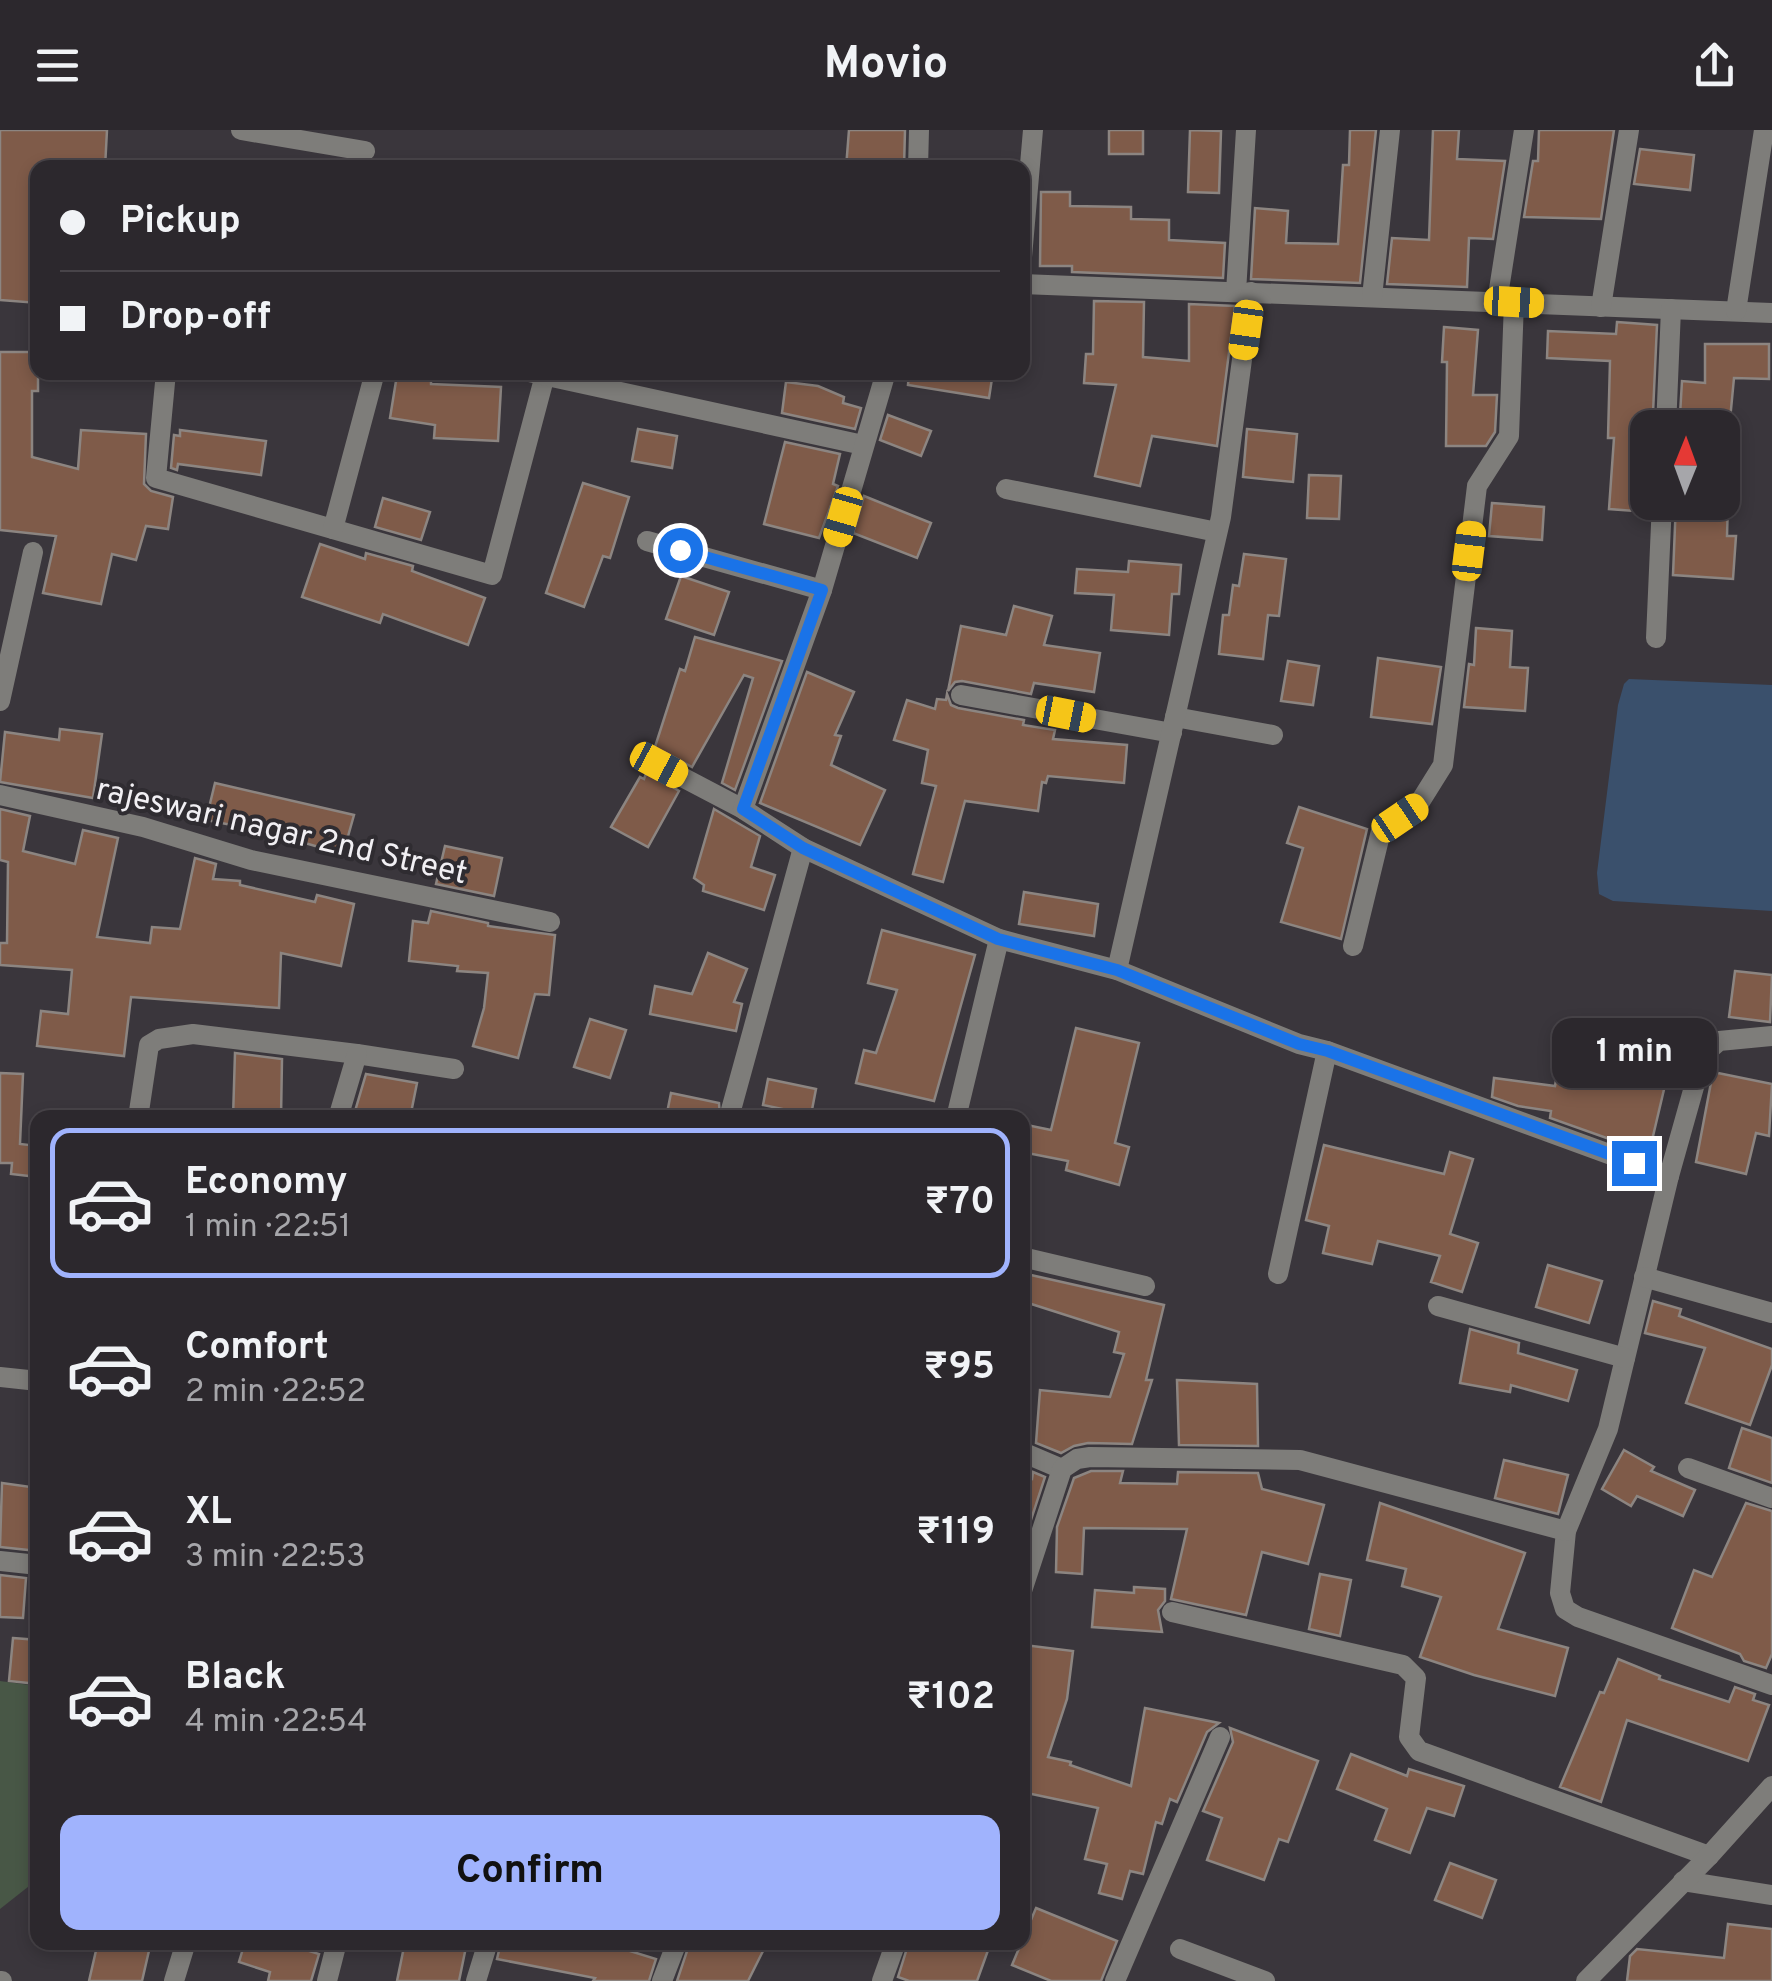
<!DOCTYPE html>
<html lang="en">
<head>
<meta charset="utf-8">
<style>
  :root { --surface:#2c282d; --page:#343035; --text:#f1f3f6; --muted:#a6a6aa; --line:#484449; --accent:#a0b3fd }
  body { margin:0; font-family:Overpass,sans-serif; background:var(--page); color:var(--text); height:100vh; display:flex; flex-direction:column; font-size:38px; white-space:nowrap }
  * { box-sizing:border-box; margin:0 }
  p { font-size:32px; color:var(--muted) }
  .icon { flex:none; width:55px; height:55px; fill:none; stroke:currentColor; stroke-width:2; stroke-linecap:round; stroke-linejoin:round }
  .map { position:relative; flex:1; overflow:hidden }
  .drawer { position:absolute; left:30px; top:980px; width:1000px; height:840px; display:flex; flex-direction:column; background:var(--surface); border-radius:20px; box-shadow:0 5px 15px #0003,0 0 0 2px var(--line) }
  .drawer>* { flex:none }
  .hud { position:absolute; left:30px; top:30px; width:1000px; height:220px; border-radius:20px; box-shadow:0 5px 15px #0003,0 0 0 2px var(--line); display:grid; align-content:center; height:220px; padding:0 30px; background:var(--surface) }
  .needle { width:65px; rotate:1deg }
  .tools { position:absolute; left:1630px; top:280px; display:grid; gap:20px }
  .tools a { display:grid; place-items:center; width:110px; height:110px; border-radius:20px; background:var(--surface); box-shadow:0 5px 15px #0003,0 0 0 2px var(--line); font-size:50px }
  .end { position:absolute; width:45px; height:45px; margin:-22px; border:12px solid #1a73e8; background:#fff; box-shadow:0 0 0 5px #fff }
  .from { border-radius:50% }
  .bubble { position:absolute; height:70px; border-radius:20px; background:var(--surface); box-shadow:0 5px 15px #0003,0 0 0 2px var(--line); font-size:32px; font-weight:700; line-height:70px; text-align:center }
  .car { position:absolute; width:30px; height:60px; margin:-30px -15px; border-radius:12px; box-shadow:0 0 8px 2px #0007; background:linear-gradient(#f5c518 24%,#345 0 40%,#f5c518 0 76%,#345 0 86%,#f5c518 0) }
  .hud b { display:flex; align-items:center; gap:35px; height:95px; font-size:38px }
  .hud b+b { border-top:2px solid var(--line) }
  .hud i { width:25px; height:25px; background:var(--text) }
  ul { padding:18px 0 0; list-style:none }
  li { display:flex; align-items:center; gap:30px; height:150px; margin:0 20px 15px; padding:0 10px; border:5px solid transparent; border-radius:20px }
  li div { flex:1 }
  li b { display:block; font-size:38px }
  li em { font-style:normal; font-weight:700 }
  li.active { border-color:var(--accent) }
  li>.icon { width:90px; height:90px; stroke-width:1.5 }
  .action { display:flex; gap:20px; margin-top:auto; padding:20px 30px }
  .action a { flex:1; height:115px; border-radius:20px; background:var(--accent); color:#111; font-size:40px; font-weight:700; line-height:115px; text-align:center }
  header { display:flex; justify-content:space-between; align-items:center; height:130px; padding:0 30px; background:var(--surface); font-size:45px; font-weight:700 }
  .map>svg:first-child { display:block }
  .green { fill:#485746 }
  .water { fill:#3a506c }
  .building { fill:#7f5b49; stroke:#8c8581; stroke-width:2.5 }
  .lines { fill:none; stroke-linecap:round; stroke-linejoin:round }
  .minor { stroke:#7e7d7a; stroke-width:20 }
  .tertiary { stroke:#7e7d7a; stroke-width:20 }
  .route { stroke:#1a73e8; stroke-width:12 }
  .labels { text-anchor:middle; stroke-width:8; stroke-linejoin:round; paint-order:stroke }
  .street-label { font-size:32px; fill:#f1eff3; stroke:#2f2c31 }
</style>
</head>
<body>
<header><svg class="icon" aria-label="menu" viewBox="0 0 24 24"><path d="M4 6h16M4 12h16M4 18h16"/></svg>Movio<svg class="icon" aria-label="share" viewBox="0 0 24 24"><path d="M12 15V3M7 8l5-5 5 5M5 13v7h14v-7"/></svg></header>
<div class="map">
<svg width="1772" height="1851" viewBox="0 0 1772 1851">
  <rect width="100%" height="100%" fill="#3a363c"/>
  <path class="green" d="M0,1551L37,1556L38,1749L0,1779Z"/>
  <path class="water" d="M1629,549L1772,555V781L1613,771L1599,764L1597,743L1618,575L1624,554Z"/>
  <g class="building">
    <path d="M0,0H107L105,38H38V173L0,170Z"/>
    <path d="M849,0H905L904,38H846Z"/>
    <rect x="1109" y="0" width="34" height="24"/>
    <path d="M1190,0L1221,1L1219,63L1188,62Z"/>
    <path d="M1350,0H1376L1360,153L1251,149L1255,78L1288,81L1286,113L1338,114L1343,35H1349Z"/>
    <path d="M1433,0H1459L1457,29L1505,31L1493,109L1469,108L1467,157L1387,154L1392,108L1429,110Z"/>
    <path d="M1539,0H1614L1601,89L1524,87L1533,31H1538Z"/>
    <path d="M1640,19L1694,25L1690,60L1634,54Z"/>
    <path d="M1041,62H1070V76L1131,77V89L1169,90V110L1225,113L1223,148L1072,142V136H1040Z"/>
    <path d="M1094,171L1144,172L1143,227L1189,231V174L1235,176L1217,316L1152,306L1140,356L1095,346L1116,255L1084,253L1086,224H1093Z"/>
    <path d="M1617,192L1657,195L1653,283L1651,298H1648V382L1609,379L1614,308H1608L1610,231L1547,228L1548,201L1616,204Z"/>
    <path d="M1444,197L1478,200L1473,265H1497L1495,302L1486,316H1446L1447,232H1442Z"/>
    <path d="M1705,214H1769V249L1734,248L1730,290L1680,285L1682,251L1705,253Z"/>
    <path d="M0,222H38V261H32V327L78,339L81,300L146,304L144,354L151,361L173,367L168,399L146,396L136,430L112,424L101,474L43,463L56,406L0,400Z"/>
    <path d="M909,242H993L989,268L908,255Z"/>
    <path d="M397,245L431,250V254L501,257L498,311L434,308L435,295L390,288Z"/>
    <path d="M786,252L818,256L844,267L843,273L861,278L855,299L782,283Z"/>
    <path d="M888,285L931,301L921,326L880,310Z"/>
    <path d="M638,299L677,306L672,338L632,331Z"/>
    <path d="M1247,299L1297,304L1293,352L1243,347Z"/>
    <path d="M180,300L266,311L261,345L178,334L177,340L171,338L174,305L180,306Z"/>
    <path d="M785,312L840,324L833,354L838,356L819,408L764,394Z"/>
    <path d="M1309,345L1341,346L1339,389L1307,388Z"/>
    <path d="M583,353L629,367L610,428L603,426L584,477L546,463Z"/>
    <path d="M864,366L931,393L917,428L853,403Z"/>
    <path d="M383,368L430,382L421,410L375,397Z"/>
    <path d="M1676,372H1728L1727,406H1736L1733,449L1673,445Z"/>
    <path d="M1492,373L1544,377L1542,410L1489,406Z"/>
    <path d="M320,414L365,429L366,423L413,436L412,441L485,468L468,515L383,484L380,493L302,467Z"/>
    <path d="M1244,424L1286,429L1279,486L1268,485L1263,529L1219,524L1223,485H1229L1233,455L1239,456Z"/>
    <path d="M1129,431L1181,435L1179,464H1172L1169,505L1111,500L1114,465L1075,463L1077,439L1128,442Z"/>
    <path d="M681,446L729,462L714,505L666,489Z"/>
    <path d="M1014,476L1052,486L1044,515L1100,523L1094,562L1034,553L1031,564L962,551L955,552L948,561L961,496L1006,505Z"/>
    <path d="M1476,498L1512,501L1510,537L1528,538L1525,581L1464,577L1469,534L1474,535Z"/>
    <path d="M695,507L782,531L735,660L722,653L753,548L744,545L692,637L664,622L653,623L680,539L685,541Z"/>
    <path d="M1378,528L1441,537L1432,594L1371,587Z"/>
    <path d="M1288,531L1319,536L1313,575L1281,571Z"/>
    <path d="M807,542L854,562L835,605L841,606L831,635L885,660L860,715L760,673Z"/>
    <path d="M947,564L951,575L958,578L1024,590L1023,595L1055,600L1053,609L1127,615L1124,653L1048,646L1046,653L1042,652L1038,681L965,671L943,752L913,744L936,656L922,653L928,620L894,610L907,570L935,579L937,569L946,570Z"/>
    <path d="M60,599L102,604L93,668L0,652L5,602L59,610Z"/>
    <path d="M647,641L679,661L648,717L611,697L640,647L644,649Z"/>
    <path d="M215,653L354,685L343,724L263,701L206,690Z"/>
    <path d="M1299,677L1367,699L1341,809L1281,792L1303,718L1287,713Z"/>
    <path d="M0,679L30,686L23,721L75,734L83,700L118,708L97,807L150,813L152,797L180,799L195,728L216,734L213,749L240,751V755L315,772L317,765L354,774L341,836L281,823L279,878L131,867L124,926L37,916L41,881L68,884L72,840L0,835V813H7L8,732L0,730Z"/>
    <path d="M714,679L760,706L751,737L775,745L764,780L703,761L704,755L694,748Z"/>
    <path d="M445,716L502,728L494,766L436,754Z"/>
    <path d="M1024,762L1098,774L1094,806L1019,794Z"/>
    <path d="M431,781L488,793V796L555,805L549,865L535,864L518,928L473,916L484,878L488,843L457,841L458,836L409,831L413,791L428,793Z"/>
    <path d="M882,800L975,825L934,971L856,953L864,920L876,923L897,860L868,853Z"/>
    <path d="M708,823L747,839L734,872L742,874L736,901L650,884L655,856L692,864Z"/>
    <path d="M1735,841L1772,845L1770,892L1729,887Z"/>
    <path d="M590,889L626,900L610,948L574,937Z"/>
    <path d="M1076,898L1139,913L1115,1013L1129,1017L1119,1055L1066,1040L1068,1031L1022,1022V994L1051,1000Z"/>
    <path d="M235,923L282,929L281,988H233Z"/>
    <path d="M1629,942L1666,951L1649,1023L1550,988L1551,981L1518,976L1492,967L1494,948L1555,956L1557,944L1626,955Z"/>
    <path d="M1713,942L1772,954L1769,1006L1756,1003L1746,1044L1696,1032Z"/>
    <path d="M0,943L23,944L20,1014L38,1016V1047L11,1044L12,1033H0Z"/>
    <path d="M366,944L417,953L410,988H353Z"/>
    <path d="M768,949L816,959L811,985L763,975Z"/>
    <path d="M671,963L719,973L720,988H666Z"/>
    <path d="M1324,1015L1444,1044L1450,1022L1473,1029L1450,1104L1478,1113L1462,1162L1431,1152L1440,1126L1378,1111L1372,1134L1323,1123L1329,1096L1306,1090Z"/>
    <path d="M1548,1135L1602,1151L1589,1193L1536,1177Z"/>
    <path d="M1022,1143L1164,1175L1146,1250H1152L1132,1314L1088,1313L1074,1316L1061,1323L1036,1313L1040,1260L1110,1267L1124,1224L1114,1222L1119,1202L1022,1171Z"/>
    <path d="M1653,1171L1681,1179L1679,1186L1772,1219V1235L1750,1295L1686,1273L1705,1218L1645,1203Z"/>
    <path d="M1470,1199L1519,1213L1518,1223L1577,1240L1568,1271L1511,1255L1510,1262L1460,1253Z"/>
    <path d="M1177,1250L1257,1254L1258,1316L1179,1315Z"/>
    <path d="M1742,1298L1772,1308V1353L1729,1338Z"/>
    <path d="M1624,1320L1654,1337L1651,1341L1695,1360L1683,1386L1637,1366L1631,1376L1602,1359Z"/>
    <path d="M1504,1330L1568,1345L1558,1384L1495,1368Z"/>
    <path d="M1123,1341L1120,1353L1177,1354L1178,1342L1258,1343L1262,1359L1324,1375L1308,1434L1262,1422L1246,1485L1171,1469L1187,1399L1084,1398L1082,1444L1056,1442L1057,1397L1074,1348L1091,1341Z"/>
    <path d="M1033,1342L1045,1347L1030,1393L1022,1392V1347L1032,1349Z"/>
    <path d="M2,1353L38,1358V1421L0,1417Z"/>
    <path d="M1380,1373L1525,1423L1498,1499L1568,1518L1555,1566L1474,1545L1420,1527L1441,1467L1402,1456L1406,1439L1367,1430Z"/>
    <path d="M1746,1373L1772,1381V1524L1766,1538L1744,1531L1740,1524L1672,1498L1694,1440L1712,1447Z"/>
    <path d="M1320,1444L1351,1450L1340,1506L1309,1499Z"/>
    <path d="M0,1445L26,1448L23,1488L0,1487Z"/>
    <path d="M1134,1457L1165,1459V1471L1158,1480L1162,1502L1092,1497L1095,1460L1134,1463Z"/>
    <path d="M13,1508L38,1510V1554L9,1551Z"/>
    <path d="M1024,1515L1073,1521L1067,1569L1048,1627L1071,1632L1070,1635L1131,1656L1145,1578L1219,1593L1207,1602L1177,1672L1170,1669L1162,1694L1156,1692L1143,1744L1130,1741L1122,1769L1099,1763L1107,1734L1085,1729L1098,1678L1022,1662Z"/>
    <path d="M1618,1529L1660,1546L1659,1549L1729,1572L1735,1557L1755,1564L1753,1570L1769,1575L1748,1631L1627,1590L1601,1672L1560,1657L1600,1562L1604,1563Z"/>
    <path d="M1230,1598L1318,1631L1288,1712L1279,1709L1264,1750L1207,1730L1222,1688L1203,1681L1233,1612Z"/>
    <path d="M1351,1624L1407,1646L1409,1639L1464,1656L1454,1686L1427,1678L1410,1723L1375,1710L1387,1679L1337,1659Z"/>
    <path d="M1450,1733L1496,1750L1482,1788L1435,1770Z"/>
    <path d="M1036,1778L1117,1811L1101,1851H1051L1012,1835Z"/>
    <path d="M1728,1794L1772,1799V1851H1627L1630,1826L1637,1819L1724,1828Z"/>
    <path d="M98,1812H151L142,1851H89Z"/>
    <path d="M245,1812H281L319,1824L311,1851H268L270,1842L239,1832Z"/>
    <path d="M405,1812H445L466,1817L459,1851H397Z"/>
    <path d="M501,1812H601L656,1829L649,1851H593L595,1848L497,1829Z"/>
    <path d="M690,1812H745L763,1821L748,1851H677Z"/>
    <path d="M909,1812H991L977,1851H909L898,1847Z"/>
  </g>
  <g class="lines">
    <g class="minor">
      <path d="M241,0L365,21"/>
      <path d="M918,38L919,0"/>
      <path d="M1022,127L1033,0"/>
      <path d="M1022,154L1772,183"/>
      <path d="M1236,162L1246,0"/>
      <path d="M1372,167L1390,0"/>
      <path d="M1497,172L1524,0"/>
      <path d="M1601,177L1629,0"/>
      <path d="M1736,181L1764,0"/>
      <path d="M166,242L156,348L492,445L545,245"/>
      <path d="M529,242L863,315"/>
      <path d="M1666,298L1671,179"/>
      <path d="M1006,359L1217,402"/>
      <path d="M333,399L375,242"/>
      <path d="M647,411L822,460"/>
      <path d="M1656,508L1662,372"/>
      <path d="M961,565L1172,603"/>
      <path d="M0,571L33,422"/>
      <path d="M1175,587L1273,605"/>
      <path d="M659,635L743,679L803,718L999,809L1117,840L1299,914L1327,921L1669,1046"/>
      <path d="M0,665L143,697L251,730L550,792"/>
      <path d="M743,679L822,460L886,242"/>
      <path d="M1353,816L1381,701L1418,675L1443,635L1477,356L1509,306L1514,172"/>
      <path d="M1117,840L1221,387L1251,162"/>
      <path d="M1772,906L1719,911L1703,925L1669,1046L1608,1299L1566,1401L1560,1463L1565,1479L1578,1487L1772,1555"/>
      <path d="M731,980L803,718"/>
      <path d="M138,988L149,915L159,909L193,904L357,924L454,939"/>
      <path d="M338,988L357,924"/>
      <path d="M956,988L999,809"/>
      <path d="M1022,1127L1145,1156"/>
      <path d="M1278,1144L1327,921"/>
      <path d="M1644,1147L1772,1183"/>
      <path d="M1438,1176L1625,1228"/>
      <path d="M0,1247L38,1251"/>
      <path d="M1022,1322L1062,1339"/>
      <path d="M1688,1338L1772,1368"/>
      <path d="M0,1431L38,1435"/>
      <path d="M1022,1461L1062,1339L1077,1329L1090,1327L1300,1330L1566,1401"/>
      <path d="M1172,1482L1403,1535L1416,1548L1409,1607L1419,1621L1709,1726"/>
      <path d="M1683,1751L1772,1765"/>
      <path d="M1180,1819L1265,1851"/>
      <path d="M0,1851H2"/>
      <path d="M174,1851L186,1812"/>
      <path d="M327,1851L337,1812"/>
      <path d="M476,1851L488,1812"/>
      <path d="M662,1851L677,1812"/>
      <path d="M882,1851L896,1812"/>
      <path d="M1115,1851L1220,1607"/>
    </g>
    <path class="tertiary" d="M1586,1851L1709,1726L1772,1656"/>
  </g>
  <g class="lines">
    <path class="route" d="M680,420L822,460L743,679L803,718L998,809L1117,840L1299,914L1328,921L1634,1033"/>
  </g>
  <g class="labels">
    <g class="street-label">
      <text transform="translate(282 700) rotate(13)" y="11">rajeswari nagar 2nd Street</text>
    </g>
  </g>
</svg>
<div class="tools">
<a><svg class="needle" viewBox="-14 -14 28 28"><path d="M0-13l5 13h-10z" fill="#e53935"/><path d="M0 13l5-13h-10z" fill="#a6a6aa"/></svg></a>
</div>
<i class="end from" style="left:680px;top:420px"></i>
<i class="end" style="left:1634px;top:1033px"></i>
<div class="bubble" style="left:1552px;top:888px;width:165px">1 min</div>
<i class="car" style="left:1514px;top:172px;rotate:93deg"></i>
<i class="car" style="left:1246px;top:200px;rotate:188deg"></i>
<i class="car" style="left:843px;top:387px;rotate:196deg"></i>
<i class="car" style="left:1469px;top:421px;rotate:7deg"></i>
<i class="car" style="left:1066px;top:584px;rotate:101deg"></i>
<i class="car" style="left:659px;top:635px;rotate:118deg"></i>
<i class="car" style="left:1400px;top:688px;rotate:56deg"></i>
<div class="hud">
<b><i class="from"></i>Pickup</b>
<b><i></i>Drop-off</b>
</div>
<section class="drawer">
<ul>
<li class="active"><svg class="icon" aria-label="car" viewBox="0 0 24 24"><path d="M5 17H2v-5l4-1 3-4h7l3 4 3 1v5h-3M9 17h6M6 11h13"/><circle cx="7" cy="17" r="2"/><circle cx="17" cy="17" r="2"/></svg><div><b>Economy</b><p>1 min · 22:51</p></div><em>₹70</em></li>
<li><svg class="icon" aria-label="car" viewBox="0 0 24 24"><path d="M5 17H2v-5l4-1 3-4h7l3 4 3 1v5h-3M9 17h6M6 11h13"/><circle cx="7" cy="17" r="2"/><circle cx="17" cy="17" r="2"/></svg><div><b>Comfort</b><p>2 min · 22:52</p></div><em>₹95</em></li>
<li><svg class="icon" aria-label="car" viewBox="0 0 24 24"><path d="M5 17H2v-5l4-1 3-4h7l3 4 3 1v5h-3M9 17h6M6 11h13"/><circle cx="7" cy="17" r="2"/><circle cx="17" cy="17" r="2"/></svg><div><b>XL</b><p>3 min · 22:53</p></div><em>₹119</em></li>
<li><svg class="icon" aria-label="car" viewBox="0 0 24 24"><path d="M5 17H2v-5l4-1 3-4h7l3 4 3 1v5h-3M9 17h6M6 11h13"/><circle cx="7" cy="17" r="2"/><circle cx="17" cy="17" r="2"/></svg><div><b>Black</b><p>4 min · 22:54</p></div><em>₹102</em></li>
</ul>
<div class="action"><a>Confirm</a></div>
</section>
</div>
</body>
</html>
